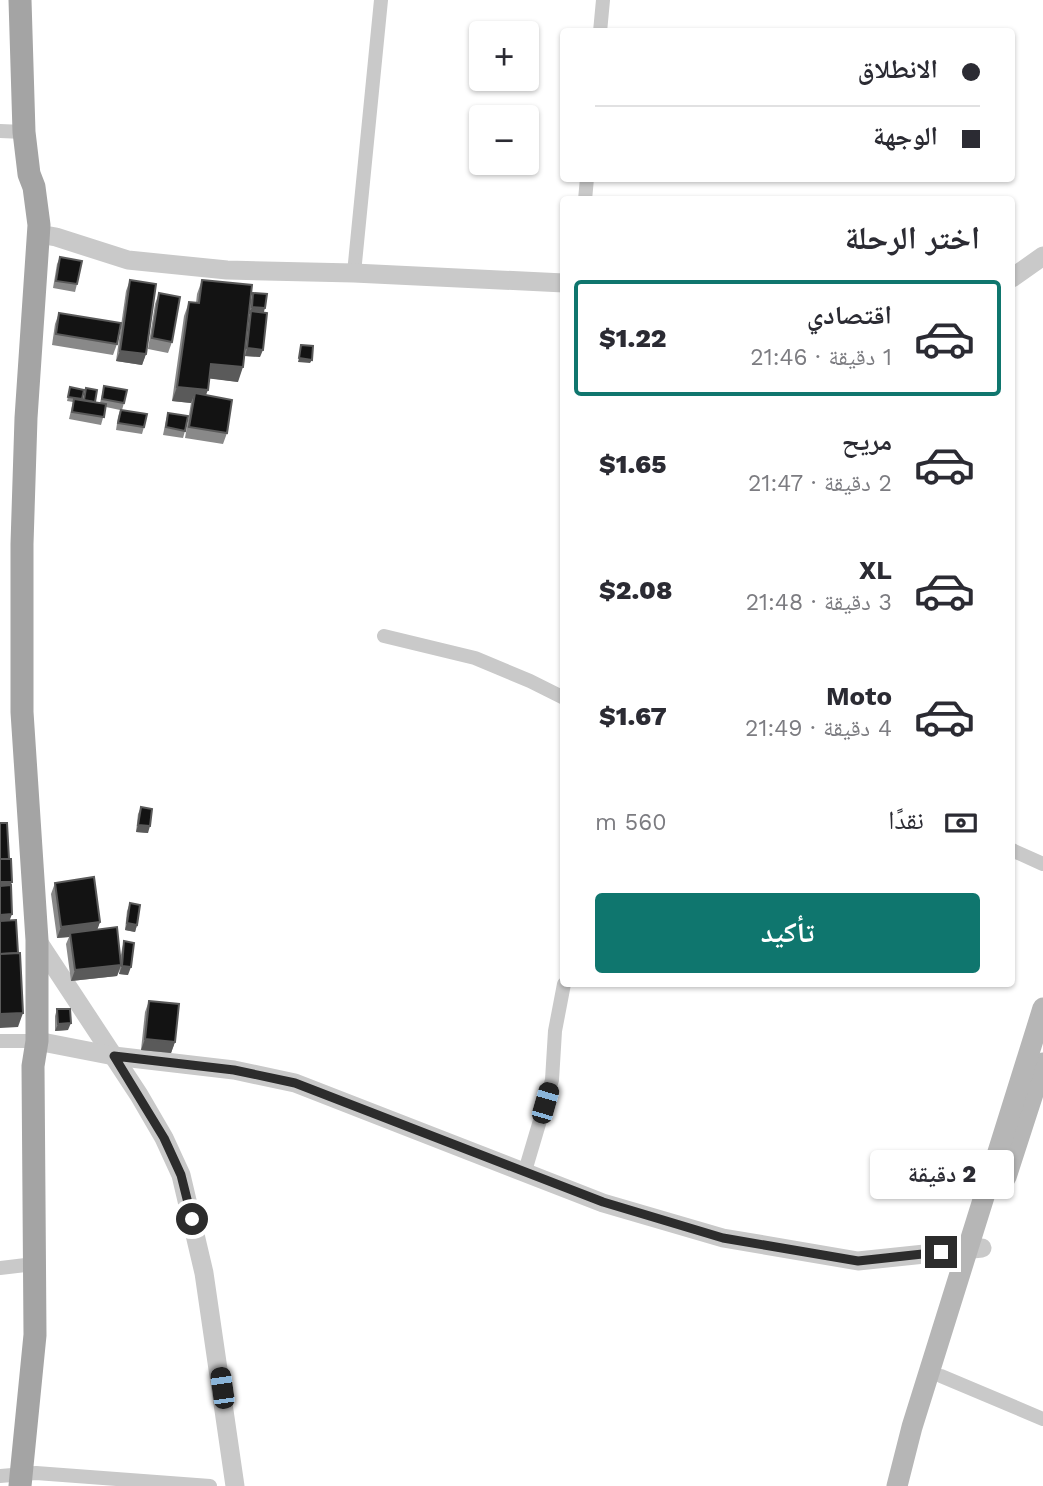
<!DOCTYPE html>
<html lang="ar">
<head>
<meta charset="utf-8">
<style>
  :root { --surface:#fff; --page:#f7f7f7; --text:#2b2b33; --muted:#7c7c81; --line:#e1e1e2; --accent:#0f766e }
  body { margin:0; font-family:"Work Sans","Noto Naskh Arabic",sans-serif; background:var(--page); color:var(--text); direction:rtl; height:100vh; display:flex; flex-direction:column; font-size:26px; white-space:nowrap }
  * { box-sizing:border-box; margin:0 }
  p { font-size:23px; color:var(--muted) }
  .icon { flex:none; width:38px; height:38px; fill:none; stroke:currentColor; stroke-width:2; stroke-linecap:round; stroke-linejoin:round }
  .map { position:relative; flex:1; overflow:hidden; direction:ltr }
  .panel { position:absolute; left:560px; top:196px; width:455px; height:791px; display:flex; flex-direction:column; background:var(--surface); border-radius:7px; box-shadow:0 2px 5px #0004; direction:rtl }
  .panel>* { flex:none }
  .guide { position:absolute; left:560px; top:28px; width:455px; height:154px; border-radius:7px; box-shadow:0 2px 5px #0004; direction:rtl; display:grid; align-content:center; height:154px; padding:0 35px; background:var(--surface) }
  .fabs { position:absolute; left:469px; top:21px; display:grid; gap:14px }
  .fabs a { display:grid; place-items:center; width:70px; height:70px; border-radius:7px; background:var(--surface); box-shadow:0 2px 5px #0004; font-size:35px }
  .end { position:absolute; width:32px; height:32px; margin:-16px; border:9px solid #2c2c2c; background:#fff; box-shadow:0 0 0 4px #fff }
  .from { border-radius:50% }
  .bubble { position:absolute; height:49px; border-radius:7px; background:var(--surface); box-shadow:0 2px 5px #0004; font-size:23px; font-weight:800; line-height:49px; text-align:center; direction:rtl }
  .car { position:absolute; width:21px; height:42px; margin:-21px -10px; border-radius:9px; box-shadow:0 0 5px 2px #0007; background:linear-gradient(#222 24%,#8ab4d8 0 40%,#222 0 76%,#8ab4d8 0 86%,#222 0) }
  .guide b { display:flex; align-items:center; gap:24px; height:66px; font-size:26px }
  .guide b+b { border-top:2px solid var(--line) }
  .guide i { width:18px; height:18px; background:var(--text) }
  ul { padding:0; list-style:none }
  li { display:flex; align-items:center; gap:21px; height:116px; margin:0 14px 10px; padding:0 21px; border:4px solid transparent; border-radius:7px }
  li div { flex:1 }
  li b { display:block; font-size:26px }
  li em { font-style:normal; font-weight:800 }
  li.active { border-color:var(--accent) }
  li>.icon { width:63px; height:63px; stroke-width:1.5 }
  h2 { padding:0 35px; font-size:32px; line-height:84px }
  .pay { display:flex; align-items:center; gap:18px; height:77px; padding:0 35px; font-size:26px }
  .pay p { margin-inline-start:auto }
  .primary-button { display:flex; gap:14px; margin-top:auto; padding:14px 35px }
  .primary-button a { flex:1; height:80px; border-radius:7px; background:var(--accent); color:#fff; font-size:28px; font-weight:800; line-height:80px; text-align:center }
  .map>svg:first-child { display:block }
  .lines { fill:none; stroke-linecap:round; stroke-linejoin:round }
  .minor { stroke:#c9c9c9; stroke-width:14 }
  .tertiary { stroke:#c9c9c9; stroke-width:19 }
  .secondary { stroke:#b6b6b6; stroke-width:21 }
  .primary { stroke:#a4a4a4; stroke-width:23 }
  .wall { fill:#898989 }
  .shaded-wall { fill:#5a5a5a }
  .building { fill:#131313; stroke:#5a5a5a; stroke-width:2 }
  .route { stroke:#2c2c2c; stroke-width:9 }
</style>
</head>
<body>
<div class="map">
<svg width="1043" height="1486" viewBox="0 0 1043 1486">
  <rect width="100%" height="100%" fill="#fff"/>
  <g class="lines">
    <g class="minor">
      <path d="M600,32L603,0"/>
      <path d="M0,131L24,132"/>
      <path d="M585,200L587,178"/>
      <path d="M354,273L381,0"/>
      <path d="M384,636L475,658L530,681L564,698"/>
      <path d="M1012,850L1043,864"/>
      <path d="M0,1041H37"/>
      <path d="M525,1171L552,1080L555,1031L564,984"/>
      <path d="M0,1268L34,1264"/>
      <path d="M941,1376L1043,1419"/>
      <path d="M0,1476L36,1473L210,1486"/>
    </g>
    <g class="tertiary">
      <path d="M39,234L56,237L128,260L227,270L354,273L564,283"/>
      <path d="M1012,278L1043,256"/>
      <path d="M37,940L139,1095L164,1138L181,1175L204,1273L235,1486"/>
      <path d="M37,1041L114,1056L234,1070L295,1083L603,1203L723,1238L858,1261L982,1248"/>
    </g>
    <g class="secondary">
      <path d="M1006,1177L1043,1063"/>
      <path d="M897,1486L912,1427L1043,1008"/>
    </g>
    <path class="primary" d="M20,1486L35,1335L33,1066L37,1041V940L22,712V544L26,418L39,225L34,187L29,174L24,132L20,0"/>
  </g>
  <g class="wall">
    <path d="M60,257L77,284L75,292L53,288L57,264Z"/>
    <path d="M130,280L146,354L142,365L116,361L126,291Z"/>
    <path d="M202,280L238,382L209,378L206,395L227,433L223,444L185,438L191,403L172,401L184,316L189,302L196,303L197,294Z"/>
    <path d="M159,293L172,342L168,353L148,349L155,304Z"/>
    <path d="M253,293L264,312L260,357L245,356L249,318L250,314H249L251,300Z"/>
    <path d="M59,313L117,344L113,355L52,345L55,324Z"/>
    <path d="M104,386L124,403L122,410L144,427L142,434L116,430L118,417L120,410L106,407L101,425L69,419L73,402L67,401L70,387L83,400L86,388L95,402L100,403Z"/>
    <path d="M168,413L185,431L183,438L163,435L166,420Z"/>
    <path d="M141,807L148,833L136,832L138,814Z"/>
    <path d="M55,883L100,922L97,930L120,960L122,949L124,941L128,975L119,974L120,969L117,976L71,981L66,944L69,937L57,938L51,894Z"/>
    <path d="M130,903L137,925L135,932L125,930L127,911Z"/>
    <path d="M149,1001L175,1042L171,1053L141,1050L145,1012Z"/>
    <path d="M57,1009L68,1030L55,1031V1016Z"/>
  </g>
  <g class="shaded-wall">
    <path d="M252,307L265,308L263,315L251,311L250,314H249Z"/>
    <path d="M247,348L263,350L260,357L245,356Z"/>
    <path d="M120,351L146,354L142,365L116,361Z"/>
    <path d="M299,358L312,360L310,363L298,362Z"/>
    <path d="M211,364L243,367L238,382L205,378Z"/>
    <path d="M177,387L208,390L202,404L195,393L191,403L172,401Z"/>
    <path d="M138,825L150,826L148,833L136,832Z"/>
    <path d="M0,882H12L7,896H0Z"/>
    <path d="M12,914L8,925L0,926V915Z"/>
    <path d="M100,922L96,933H70L69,937L57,938L61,927Z"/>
    <path d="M127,923L137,925L135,932L125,930Z"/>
    <path d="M121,965L117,976L71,981L75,970Z"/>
    <path d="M122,966L131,967L128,975L119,974Z"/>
    <path d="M23,1013L18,1027L0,1028V1014Z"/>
    <path d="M71,1023L68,1030L55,1031L58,1024Z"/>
    <path d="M145,1039L175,1042L171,1053L141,1050Z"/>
  </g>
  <g class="building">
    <path d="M60,257L82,261L77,284L56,281Z"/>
    <path d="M130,280L156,284L146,354L120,351Z"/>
    <path d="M202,280L252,285L243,367L211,364L208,390L177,387L189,302L199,303Z"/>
    <path d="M159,293L180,297L172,342L152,338Z"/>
    <path d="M253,293L267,294L265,308L252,307Z"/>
    <path d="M251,311L267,313L263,350L247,348Z"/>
    <path d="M59,313L121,323L117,344L56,334Z"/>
    <path d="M301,345L313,346L312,360L299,358Z"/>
    <path d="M104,386L127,390L124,403L102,399Z"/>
    <path d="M70,387L84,390L82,399L68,397Z"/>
    <path d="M86,388L97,390L95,402L84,400Z"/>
    <path d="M195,393L232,400L227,433L189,427Z"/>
    <path d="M74,399L106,404L104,417L72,412Z"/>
    <path d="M121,410L147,414L144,427L118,423Z"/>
    <path d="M168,413L188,416L185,431L166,427Z"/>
    <path d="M141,807L152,809L150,826L138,825Z"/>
    <path d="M0,823H7L9,859H0Z"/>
    <path d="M0,859H11L12,882H0Z"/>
    <path d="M94,877L100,922L61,927L55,883Z"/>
    <path d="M11,885L12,914L0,915V886Z"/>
    <path d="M130,903L140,905L137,925L127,923Z"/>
    <path d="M16,920L18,953L0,954V921Z"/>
    <path d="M117,927L121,965L75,970L70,933Z"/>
    <path d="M124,941L134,943L131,967L122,966Z"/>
    <path d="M20,953L23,1013L0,1014V954Z"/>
    <path d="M149,1001L179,1004L175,1042L145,1039Z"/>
    <path d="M57,1009H70L71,1023L58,1024Z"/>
  </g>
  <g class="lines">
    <path class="route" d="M192,1219L181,1175L164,1138L114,1056L234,1070L295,1083L603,1202L723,1238L858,1261L941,1252"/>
  </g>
</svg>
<div class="fabs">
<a>+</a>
<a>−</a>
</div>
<i class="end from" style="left:192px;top:1219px"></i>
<i class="end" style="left:941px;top:1252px"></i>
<div class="bubble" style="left:870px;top:1150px;width:144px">2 دقيقة</div>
<i class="car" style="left:545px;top:1103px;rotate:16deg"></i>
<i class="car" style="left:222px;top:1388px;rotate:352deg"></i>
<div class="guide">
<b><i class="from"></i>الانطلاق</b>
<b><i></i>الوجهة</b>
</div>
<section class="panel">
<h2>اختر الرحلة</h2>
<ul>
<li class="active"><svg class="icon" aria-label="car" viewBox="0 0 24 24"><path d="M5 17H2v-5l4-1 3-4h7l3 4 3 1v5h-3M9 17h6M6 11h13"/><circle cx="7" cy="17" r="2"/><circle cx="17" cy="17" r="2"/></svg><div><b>اقتصادي</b><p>1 دقيقة · 21:46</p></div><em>$1.22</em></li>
<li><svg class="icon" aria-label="car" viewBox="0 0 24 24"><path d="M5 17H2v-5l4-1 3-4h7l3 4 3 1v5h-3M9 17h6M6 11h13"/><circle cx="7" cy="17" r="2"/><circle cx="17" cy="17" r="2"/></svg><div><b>مريح</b><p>2 دقيقة · 21:47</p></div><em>$1.65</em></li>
<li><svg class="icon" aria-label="car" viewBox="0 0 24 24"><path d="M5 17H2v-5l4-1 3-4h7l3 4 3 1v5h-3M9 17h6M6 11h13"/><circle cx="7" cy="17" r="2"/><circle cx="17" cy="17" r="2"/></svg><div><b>XL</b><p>3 دقيقة · 21:48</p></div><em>$2.08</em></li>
<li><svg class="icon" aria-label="car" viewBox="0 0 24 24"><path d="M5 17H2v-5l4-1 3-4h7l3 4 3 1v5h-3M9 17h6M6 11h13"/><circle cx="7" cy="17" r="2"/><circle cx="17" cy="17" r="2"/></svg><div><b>Moto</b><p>4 دقيقة · 21:49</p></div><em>$1.67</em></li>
</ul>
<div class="pay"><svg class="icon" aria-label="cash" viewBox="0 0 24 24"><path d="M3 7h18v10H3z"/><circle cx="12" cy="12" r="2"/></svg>نقدًا<p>560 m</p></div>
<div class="primary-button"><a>تأكيد</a></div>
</section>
</div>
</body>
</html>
